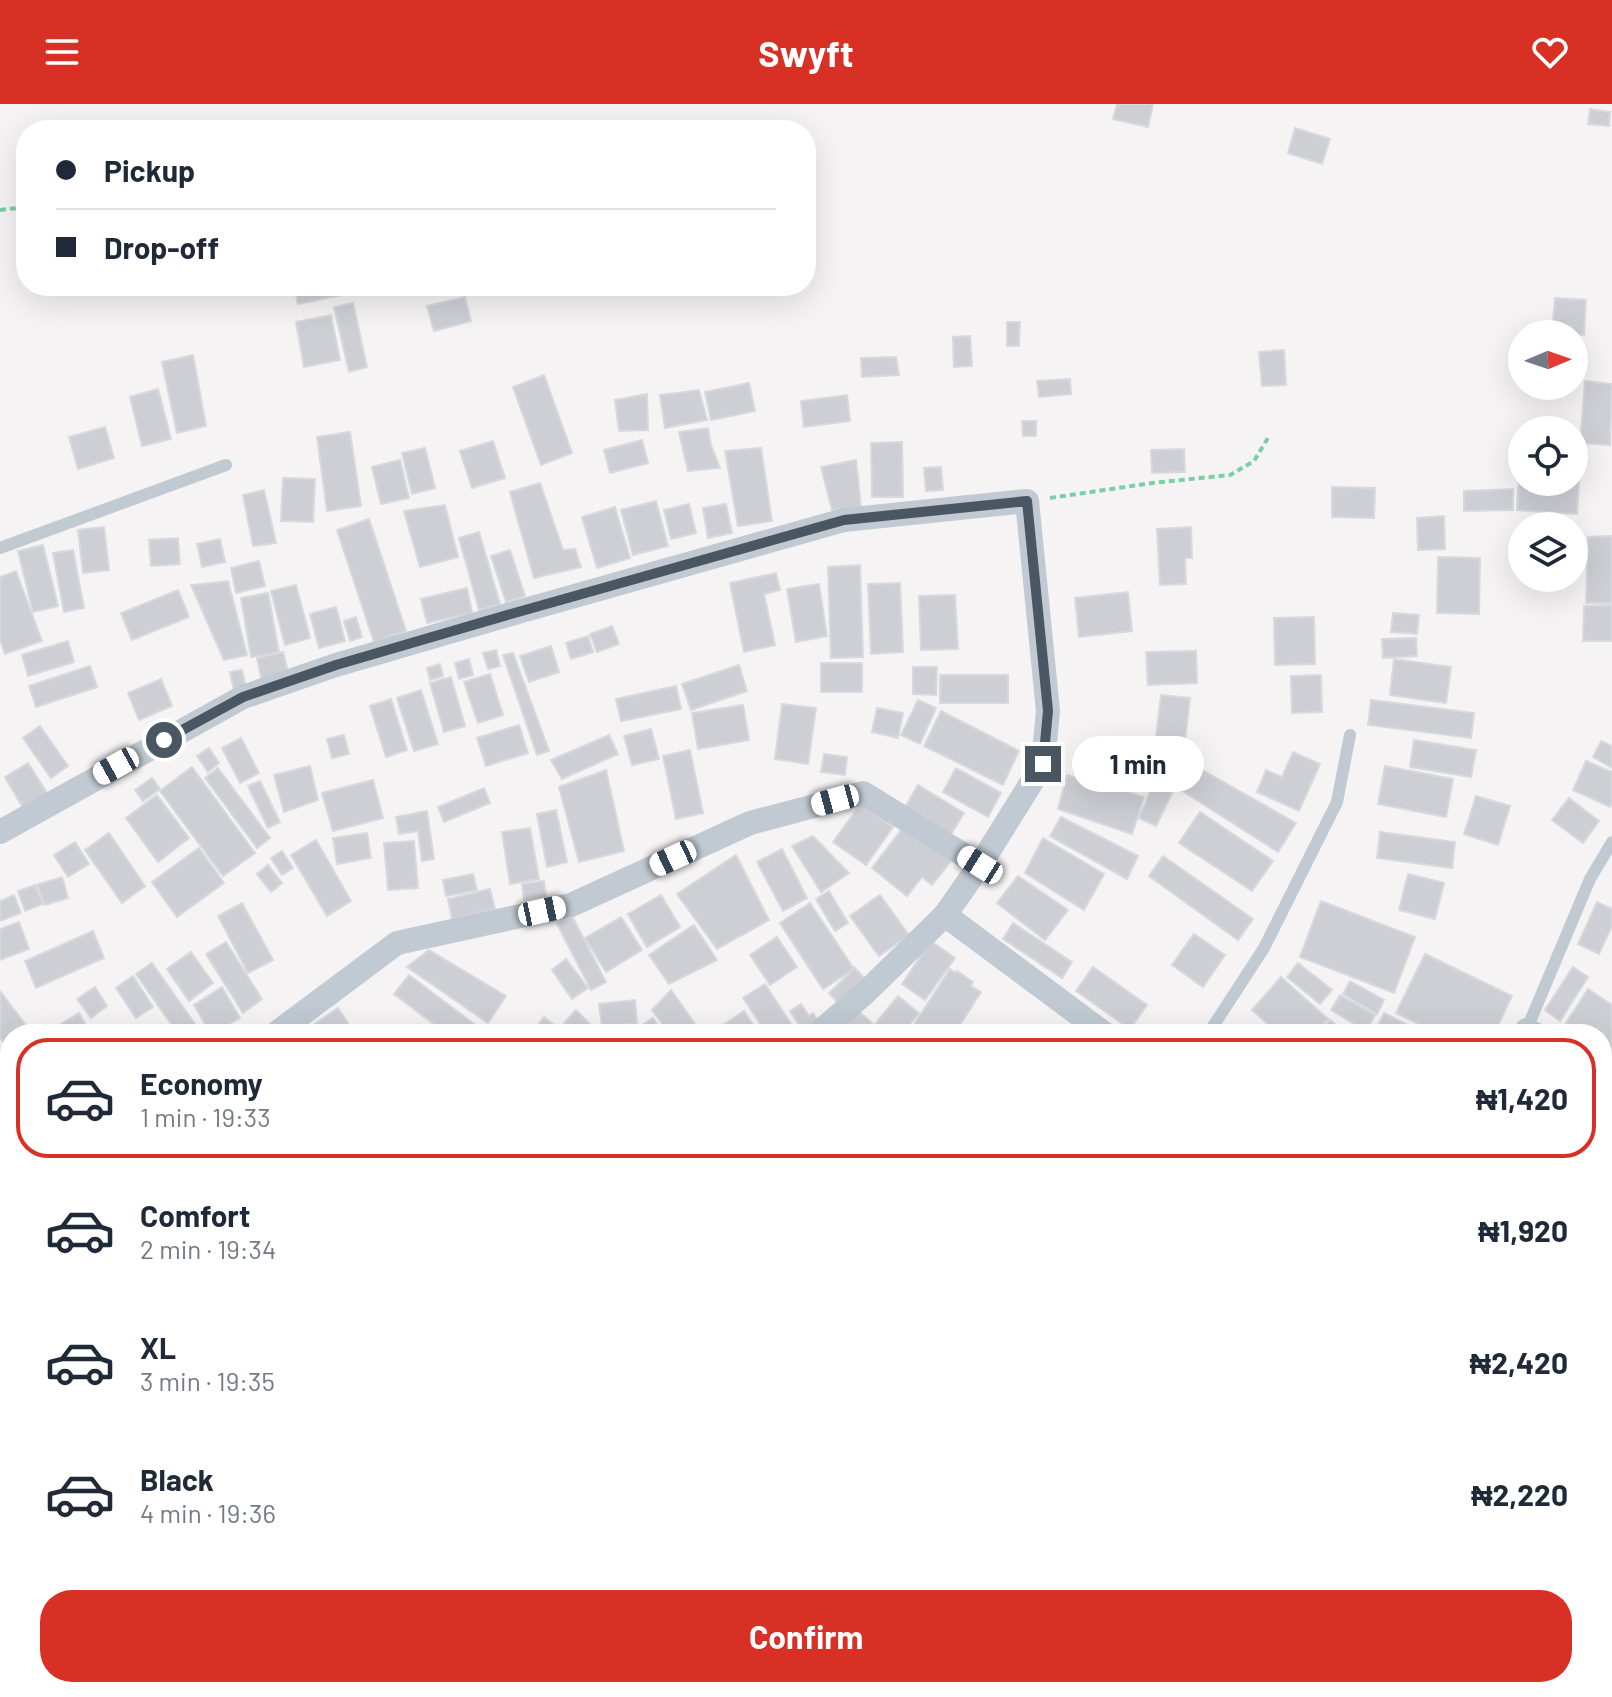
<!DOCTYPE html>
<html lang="en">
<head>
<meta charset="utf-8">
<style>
  :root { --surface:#fff; --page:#f6f6f7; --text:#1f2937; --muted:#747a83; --line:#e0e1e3; --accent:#d93025 }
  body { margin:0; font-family:Barlow,sans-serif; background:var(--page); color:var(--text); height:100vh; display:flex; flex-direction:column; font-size:30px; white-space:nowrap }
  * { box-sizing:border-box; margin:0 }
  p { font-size:26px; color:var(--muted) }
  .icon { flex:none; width:44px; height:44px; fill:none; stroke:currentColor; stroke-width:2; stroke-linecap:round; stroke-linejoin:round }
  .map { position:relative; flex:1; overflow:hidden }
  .details { position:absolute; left:0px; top:920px; width:1612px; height:674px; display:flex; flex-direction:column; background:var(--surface); border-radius:32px 32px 0 0; box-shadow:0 8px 32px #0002 }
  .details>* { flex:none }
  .hud { position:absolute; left:16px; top:16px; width:800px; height:176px; border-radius:32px; box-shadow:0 8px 32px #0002; display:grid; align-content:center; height:176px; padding:0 40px; background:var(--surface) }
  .needle { width:52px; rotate:88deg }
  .tools { position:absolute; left:1508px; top:216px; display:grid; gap:16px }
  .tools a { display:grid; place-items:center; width:80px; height:80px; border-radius:50%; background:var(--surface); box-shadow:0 8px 32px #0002; font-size:40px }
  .end { position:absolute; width:36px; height:36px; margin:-18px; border:10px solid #4a5661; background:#fff; box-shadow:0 0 0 4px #fff }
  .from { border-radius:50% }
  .bubble { position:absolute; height:56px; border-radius:28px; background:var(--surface); box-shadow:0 8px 32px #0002; font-size:26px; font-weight:700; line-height:56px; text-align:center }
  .car { position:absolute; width:24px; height:48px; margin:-24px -12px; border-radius:10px; box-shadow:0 0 6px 2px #0007; background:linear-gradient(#fff 24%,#345 0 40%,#fff 0 76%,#345 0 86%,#fff 0) }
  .hud b { display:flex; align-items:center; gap:28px; height:76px; font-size:30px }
  .hud b+b { border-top:2px solid var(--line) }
  .hud i { width:20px; height:20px; background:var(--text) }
  ul { padding:14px 0 0; list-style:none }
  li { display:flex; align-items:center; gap:24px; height:120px; margin:0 16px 12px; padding:0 24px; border:4px solid transparent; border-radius:32px }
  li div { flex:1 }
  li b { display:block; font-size:30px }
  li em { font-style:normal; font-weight:700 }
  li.on { border-color:var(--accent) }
  li>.icon { width:72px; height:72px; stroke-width:1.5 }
  .primary-button { display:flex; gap:16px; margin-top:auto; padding:16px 40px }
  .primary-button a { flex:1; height:92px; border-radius:32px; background:var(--accent); color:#fff; font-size:32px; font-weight:700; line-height:92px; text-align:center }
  header { display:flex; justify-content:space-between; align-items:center; height:104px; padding:0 40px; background:var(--accent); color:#fff; font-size:36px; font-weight:700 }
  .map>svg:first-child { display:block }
  .building { fill:#cdcfd5; stroke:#d7d9de; stroke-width:2 }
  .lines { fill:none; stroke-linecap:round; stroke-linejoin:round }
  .path { stroke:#7ad0a6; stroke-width:4; stroke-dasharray:6 4; stroke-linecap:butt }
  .lane { stroke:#c1cad2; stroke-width:12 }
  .street { stroke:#c1cad2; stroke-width:24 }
  .route { stroke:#4a5661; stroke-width:10 }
</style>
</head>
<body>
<header><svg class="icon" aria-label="menu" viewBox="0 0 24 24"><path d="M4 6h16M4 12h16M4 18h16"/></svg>Swyft<svg class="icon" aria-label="heart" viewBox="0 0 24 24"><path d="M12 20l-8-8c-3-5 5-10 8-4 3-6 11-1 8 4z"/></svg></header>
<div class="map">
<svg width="1612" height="1593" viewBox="0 0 1612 1593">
  <rect width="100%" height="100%" fill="#f5f3f3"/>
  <g class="building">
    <path d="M1117,0H1153L1148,23L1113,15Z"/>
    <path d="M1590,5L1610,8L1609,22L1588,20Z"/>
    <path d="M1295,24L1330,35L1322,60L1288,49Z"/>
    <path d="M294,182H345L347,190L298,200Z"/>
    <path d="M465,193L471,217L434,227L427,202Z"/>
    <path d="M1555,194L1586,196L1584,231L1552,229Z"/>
    <path d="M353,199L367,263L349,268L334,203Z"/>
    <path d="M331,211L340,256L304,263L296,218Z"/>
    <path d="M1007,218H1020L1019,242H1007Z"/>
    <path d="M970,232L972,262L954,263L953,233Z"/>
    <path d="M1284,246L1286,281L1262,282L1259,248Z"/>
    <path d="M193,251L206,322L177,329L162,258Z"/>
    <path d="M896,253L899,271L862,273L861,254Z"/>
    <path d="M544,271L572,349L541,361L513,283Z"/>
    <path d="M1070,275L1071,290L1039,293L1037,277Z"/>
    <path d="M1585,277L1612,280L1610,341L1580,339Z"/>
    <path d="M749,279L755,307L711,316L705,288Z"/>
    <path d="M158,285L171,335L142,342L130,293Z"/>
    <path d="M699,286L707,316L665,324L660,291Z"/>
    <path d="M647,290L648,326L619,327L615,296Z"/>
    <path d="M847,291L850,317L804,323L801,297Z"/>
    <path d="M1022,317H1036V332H1023Z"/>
    <path d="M105,323L114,354L78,365L69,333Z"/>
    <path d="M708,324L711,341L720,364L688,367L679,328Z"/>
    <path d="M350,328L361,402L327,407L317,333Z"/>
    <path d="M642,336L648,359L610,369L604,346Z"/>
    <path d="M493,337L505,374L472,384L460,347Z"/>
    <path d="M902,338L903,393H872L871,339Z"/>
    <path d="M425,344L435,384L412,390L402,349Z"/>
    <path d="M761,344L772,417L738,422L725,347Z"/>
    <path d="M1184,345L1185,368L1152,369L1151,346Z"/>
    <path d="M400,356L409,394L381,400L372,363Z"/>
    <path d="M856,356L861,403L832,406L821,363Z"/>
    <path d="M941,363L943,386L926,387L924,364Z"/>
    <path d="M1519,373L1522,374V378L1579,377L1577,410L1517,406Z"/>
    <path d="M283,374L315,375L313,418L281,417Z"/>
    <path d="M540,379L563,446L575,445L581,463L534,474L510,388Z"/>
    <path d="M1332,383L1375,384L1374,414L1332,413Z"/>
    <path d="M1513,385V406L1464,407V387Z"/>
    <path d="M264,386L276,439L253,442L243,391Z"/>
    <path d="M656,397L668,442L633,451L621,406Z"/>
    <path d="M689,400L696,429L671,435L664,406Z"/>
    <path d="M726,400L732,429L708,434L703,404Z"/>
    <path d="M445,401L458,453L420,463L404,407Z"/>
    <path d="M615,403L630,454L597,464L582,413Z"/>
    <path d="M1444,412L1445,445L1418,446L1417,414Z"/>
    <path d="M369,415L406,527L374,538L337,426Z"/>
    <path d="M104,423L109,466L83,469L78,426Z"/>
    <path d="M1191,423L1192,454H1185L1186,480L1160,481L1157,425Z"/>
    <path d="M479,428L500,500L479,506L459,434Z"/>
    <path d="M1612,432V499H1586L1588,433Z"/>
    <path d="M178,434L180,460L151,462L149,436Z"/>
    <path d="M220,435L225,458L202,463L197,440Z"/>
    <path d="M43,441L58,502L33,508L18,447Z"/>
    <path d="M73,446L84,504L64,508L53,449Z"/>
    <path d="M510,446L525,492L506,498L491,452Z"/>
    <path d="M1438,453L1480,454L1479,510L1437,509Z"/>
    <path d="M259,457L265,482L236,489L231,464Z"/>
    <path d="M860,461L863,553L831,554L828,463Z"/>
    <path d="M16,467L42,537L5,550L0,536V473Z"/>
    <path d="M776,469L780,486L764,490L775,541L744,548L730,479Z"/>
    <path d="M228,477L247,551L224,556L191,481Z"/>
    <path d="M900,479L903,548L871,550L868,480Z"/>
    <path d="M819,480L827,532L796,538L787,485Z"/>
    <path d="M296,481L310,534L285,541L271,487Z"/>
    <path d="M467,484L472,509L427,519L421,495Z"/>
    <path d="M178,486L189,513L132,536L121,509Z"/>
    <path d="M1128,488L1132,527L1079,533L1075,494Z"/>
    <path d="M268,489L279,548L251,553L241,494Z"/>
    <path d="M955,491L958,545L921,546L919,492Z"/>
    <path d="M1612,501V537H1583L1584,502Z"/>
    <path d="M336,503L345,537L319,544L310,510Z"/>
    <path d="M1393,509L1419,511L1417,530L1391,528Z"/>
    <path d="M356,513L362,533L350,537L344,517Z"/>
    <path d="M1314,513L1315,560L1275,561L1274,514Z"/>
    <path d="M612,522L619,540L597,548L590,530Z"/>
    <path d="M588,532L593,548L571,555L566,539Z"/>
    <path d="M1416,534L1417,552L1383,554L1382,535Z"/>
    <path d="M68,537L74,558L28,572L22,551Z"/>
    <path d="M551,542L559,568L529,578L520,552Z"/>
    <path d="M496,546L500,562L488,565L483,549Z"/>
    <path d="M1196,547L1197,579L1148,581L1146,548Z"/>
    <path d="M283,548L289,572L262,578L257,554Z"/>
    <path d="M513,549L549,647L537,651L503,551Z"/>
    <path d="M469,555L473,571L459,575L455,559Z"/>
    <path d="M1394,555L1451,563L1446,599L1390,591Z"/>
    <rect x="821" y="559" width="41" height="29"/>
    <path d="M440,560L443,572L430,576L427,564Z"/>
    <path d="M739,561L747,587L691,606L682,580Z"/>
    <path d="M90,562L97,583L36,603L29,582Z"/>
    <path d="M913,563H937L936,591L913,590Z"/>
    <path d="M242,566L246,584L234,586L230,568Z"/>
    <path d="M490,570L503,611L478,619L464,578Z"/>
    <rect x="940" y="571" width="68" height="28"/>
    <path d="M1321,571L1322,608L1292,609L1291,572Z"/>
    <path d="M451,573L465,622L444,628L430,579Z"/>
    <path d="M161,575L172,602L139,616L128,589Z"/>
    <path d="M676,582L681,605L621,617L616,595Z"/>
    <path d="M421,586L438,640L414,647L397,594Z"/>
    <path d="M1161,591L1190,594L1185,637L1156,633Z"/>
    <path d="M391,595L407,646L386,653L370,602Z"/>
    <path d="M918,596L936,604L920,640L901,631Z"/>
    <path d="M1371,596L1474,609L1471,634L1368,621Z"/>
    <path d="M782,600L816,604L808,660L775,655Z"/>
    <path d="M743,601L749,636L698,645L692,609Z"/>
    <path d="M877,604L903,609L898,634L872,628Z"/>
    <path d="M941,607L1019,647L1003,681L924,642Z"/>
    <path d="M519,621L528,649L486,662L477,634Z"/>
    <path d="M40,622L68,662L51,674L23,634Z"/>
    <path d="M651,625L659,655L632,661L624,632Z"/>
    <path d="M344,631L349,650L332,654L327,635Z"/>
    <path d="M609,631L618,650L562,675L551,656Z"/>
    <path d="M241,634L259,669L240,679L222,644Z"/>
    <path d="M1414,636L1476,646L1471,673L1410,663Z"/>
    <path d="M1601,637L1612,642V664L1593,653Z"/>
    <path d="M209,644L219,659L208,668L197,652Z"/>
    <path d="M690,646L703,709L676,715L663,652Z"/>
    <path d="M1293,648L1320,660L1299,707L1257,688L1266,666L1282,673Z"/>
    <path d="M824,650L847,653L845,671L821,668Z"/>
    <path d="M1080,653L1138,674L1134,687L1074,669Z"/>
    <path d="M1181,654L1296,719L1278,748L1165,676Z"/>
    <path d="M1586,657L1612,668V699L1610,703L1573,686Z"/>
    <path d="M28,659L47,689L23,704L5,673Z"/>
    <path d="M310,662L318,696L284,708L274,671Z"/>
    <path d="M1385,662L1453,675L1446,713L1378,700Z"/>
    <path d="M192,663L255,749L223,772L160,687Z"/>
    <path d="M218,664L270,734L257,744L205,674Z"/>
    <path d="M956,664L1001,689L988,713L943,688Z"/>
    <path d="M606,666L624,747L579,758L559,683Z"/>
    <path d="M1067,671L1144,693L1132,730L1058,705Z"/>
    <path d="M152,674L160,685L143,697L135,686Z"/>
    <path d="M373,676L383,714L333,727L322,689Z"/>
    <path d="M260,677L280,718L268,724L248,682Z"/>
    <path d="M918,681L964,709L949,733L904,705Z"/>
    <path d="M1153,681L1172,689L1156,722L1139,714Z"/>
    <path d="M484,684L490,699L444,718L438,703Z"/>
    <path d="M157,691L189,734L158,758L126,714Z"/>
    <path d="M1476,692L1510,702L1498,741L1464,730Z"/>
    <path d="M1569,694L1599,717L1583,739L1552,716Z"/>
    <path d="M861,700L893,723L866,761L833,738Z"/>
    <path d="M556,706L567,758L547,763L537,710Z"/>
    <path d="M427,707L434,755L422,757L418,727L399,730L396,713Z"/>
    <path d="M1200,708L1273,757L1252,787L1179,739Z"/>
    <path d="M1061,713L1138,752L1127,775L1050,732Z"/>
    <path d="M905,721L951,757L932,781L922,773L907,792L872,764Z"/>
    <path d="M530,724L539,775L510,780L502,728Z"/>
    <path d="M1380,728L1455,738L1452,764L1377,754Z"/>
    <path d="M109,729L145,782L122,799L85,746Z"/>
    <path d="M367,729L371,754L337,760L333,734Z"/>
    <path d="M813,732L849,769L821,788L792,742Z"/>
    <path d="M1043,734L1104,770L1084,806L1025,769Z"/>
    <path d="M316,736L351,797L327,812L291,751Z"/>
    <path d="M414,737L418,784L388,786L384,739Z"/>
    <path d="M75,738L89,760L68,773L54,751Z"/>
    <path d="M199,744L224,779L177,813L152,778Z"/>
    <path d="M782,745L807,794L783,807L757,758Z"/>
    <path d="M282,747L293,764L282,771L271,754Z"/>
    <path d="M736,751L769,816L717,845L677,790Z"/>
    <path d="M1163,752L1253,815L1238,836L1149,772Z"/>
    <path d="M268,761L282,779L271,788L257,770Z"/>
    <path d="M473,770L477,786L446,792L443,776Z"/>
    <path d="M1408,770L1444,779L1435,815L1399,806Z"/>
    <path d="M1018,772L1068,806L1045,836L997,799Z"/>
    <path d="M62,773L68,794L45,801L37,781Z"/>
    <path d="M544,777L546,792L524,795L522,780Z"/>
    <path d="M35,781L43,800L25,807L18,787Z"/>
    <path d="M490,785L495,805L452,815L448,795Z"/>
    <path d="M829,787L848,819L835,827L816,795Z"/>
    <path d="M14,791L21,809L0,817V797Z"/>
    <path d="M661,791L680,823L647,843L628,810Z"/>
    <path d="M880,791L909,831L879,852L850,812Z"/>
    <path d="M1321,797L1415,833L1394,889L1300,853Z"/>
    <path d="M1597,798L1612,805V822L1599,850L1578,840Z"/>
    <path d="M242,799L273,856L248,869L218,812Z"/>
    <path d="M810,799L854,865L823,885L780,819Z"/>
    <path d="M572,812L606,878L591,886L557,820Z"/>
    <path d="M621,813L642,846L606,868L585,834Z"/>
    <path d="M19,818L29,845L0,856V825Z"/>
    <path d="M1013,819L1072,858L1062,874L1003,835Z"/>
    <path d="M694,821L717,856L669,880L649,851Z"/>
    <path d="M93,827L104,854L36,884L25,857Z"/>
    <path d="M1194,830L1225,851L1203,883L1172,861Z"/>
    <path d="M777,833L797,863L770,881L750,851Z"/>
    <path d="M931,837L955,854L925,896L902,880Z"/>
    <path d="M226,838L262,895L243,909L206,850Z"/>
    <path d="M429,846L506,892L488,919L407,863Z"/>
    <path d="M191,848L213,879L189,897L167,865Z"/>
    <path d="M1425,850L1512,892L1494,930H1439L1396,909Z"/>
    <path d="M566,855L588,884L572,895L552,866Z"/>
    <path d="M152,859L195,920L180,930H178L136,870Z"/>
    <path d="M1298,859L1332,886L1320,900L1287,873Z"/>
    <path d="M1093,863L1147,901L1130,925L1076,887Z"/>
    <path d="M1573,863L1588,873L1560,917L1545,906Z"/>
    <path d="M855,864L865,875L839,900L829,889Z"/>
    <path d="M950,865L956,869L957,867L973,878L971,882L981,888L954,930H908Z"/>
    <path d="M409,871L482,926L478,930H447L394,890Z"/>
    <path d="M133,872L153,903L136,914L116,884Z"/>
    <path d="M1281,873L1328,915L1314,930H1279L1252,906Z"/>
    <path d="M1350,877L1384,896L1377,910L1343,890Z"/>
    <path d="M765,880L795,926L790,930H767L743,894Z"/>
    <path d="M95,883L107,902L91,914L77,895Z"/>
    <path d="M222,883L240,914L211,930L194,901Z"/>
    <path d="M1588,885L1612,901V950L1602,943V930H1582L1566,919Z"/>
    <path d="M671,886L702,930H670L652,906Z"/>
    <path d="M0,887L32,929L10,930V946L0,934Z"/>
    <path d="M1340,891L1375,911L1366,927L1331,906Z"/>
    <path d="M898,892L919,909L902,930H867Z"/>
    <path d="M635,896L637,919L602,923L599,900Z"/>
    <path d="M801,900L809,912L813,909L818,917L803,927L790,907Z"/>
    <path d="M338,904L355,930H300Z"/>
    <path d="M856,905L872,919L863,930H836Z"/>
    <path d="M576,906L591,921L583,930H576L564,919Z"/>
    <path d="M744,907L759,930H713L712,928Z"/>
    <path d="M79,909L91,930H64L59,921Z"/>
    <path d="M1384,909L1425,930H1374Z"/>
    <path d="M544,913L566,930H531Z"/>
    <path d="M653,914L664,930H629Z"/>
    <path d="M1330,916L1347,930H1318Z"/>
    <path d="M1602,989L1612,994V1001L1602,1024Z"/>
    <path d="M1612,1019V1058L1602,1051V1035Z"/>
    <path d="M1602,1083L1612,1090V1127L1610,1130L1602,1125Z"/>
    <path d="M4,1120L10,1128V1137L0,1144V1123Z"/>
    <path d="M0,1298L10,1311V1324L0,1331Z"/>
    <path d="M1612,1341V1371L1602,1373V1343Z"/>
    <path d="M1612,1379V1437L1602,1439V1381Z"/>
    <path d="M1612,1445V1483L1602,1486V1449Z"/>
    <path d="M1612,1490V1520L1602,1524V1494Z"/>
    <path d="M0,1571L16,1593H0Z"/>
    <path d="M84,1584H110L116,1593H70Z"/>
    <path d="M219,1584H270L256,1593H218L214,1587Z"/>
    <path d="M399,1584H441L443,1587L434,1593H386Z"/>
    <path d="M687,1584H727L731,1593H691Z"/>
    <path d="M741,1584H765L761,1586L764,1593H745Z"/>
    <path d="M785,1584H805L809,1593H789Z"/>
    <path d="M890,1584H926L930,1593H894Z"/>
    <path d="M933,1584H965L968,1593H937Z"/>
    <path d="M975,1584H1014L1017,1589L1012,1593H980Z"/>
    <path d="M1070,1584H1116L1121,1593H1055Z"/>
    <path d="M1253,1584H1293L1295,1593H1255Z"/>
  </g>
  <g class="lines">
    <g class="path">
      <path d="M0,106L26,103"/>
      <path d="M1050,394L1152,379L1230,371L1254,357L1268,334"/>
    </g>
    <g class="lane">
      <path d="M0,444L226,361"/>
      <path d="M1526,927L1590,775L1612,738"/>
      <path d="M1208,930L1264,844L1337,698L1350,631"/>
    </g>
    <g class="street">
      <path d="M0,728L243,593L336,561L518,508L844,416L1027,397L1048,607L1043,660L980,761L945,811L865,889L817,930"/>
      <path d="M945,811L1105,930"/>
      <path d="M1527,926L1535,930"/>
      <path d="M275,930L397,839L571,801L750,719L863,689L980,761"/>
      <path d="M1602,966L1612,971"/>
      <path d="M0,1171L10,1161"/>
      <path d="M1602,1192L1612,1164"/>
      <path d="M0,1194L10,1218"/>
      <path d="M1602,1545L1612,1541"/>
      <path d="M165,1584L171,1593"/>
      <path d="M503,1584L509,1593"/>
      <path d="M1142,1584L1148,1593"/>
      <path d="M582,1593L597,1584"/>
      <path d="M1032,1593L1045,1584"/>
      <path d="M1470,1593L1494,1584"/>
    </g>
  </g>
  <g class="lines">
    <path class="route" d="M164,636L243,593L336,561L518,508L844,416L1027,397L1048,607L1043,660"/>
  </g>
</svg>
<div class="tools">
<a><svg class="needle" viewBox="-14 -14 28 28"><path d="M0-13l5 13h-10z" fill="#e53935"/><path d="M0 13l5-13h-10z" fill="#747a83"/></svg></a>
<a><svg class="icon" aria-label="locate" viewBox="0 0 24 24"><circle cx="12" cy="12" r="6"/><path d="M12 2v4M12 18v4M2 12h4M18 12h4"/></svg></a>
<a><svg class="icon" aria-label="layers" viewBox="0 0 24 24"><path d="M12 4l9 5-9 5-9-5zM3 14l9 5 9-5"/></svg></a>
</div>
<i class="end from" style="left:164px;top:636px"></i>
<i class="end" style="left:1043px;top:660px"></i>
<div class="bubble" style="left:1072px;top:632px;width:132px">1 min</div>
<i class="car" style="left:116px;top:662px;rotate:241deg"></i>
<i class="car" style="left:835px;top:696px;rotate:255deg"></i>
<i class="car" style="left:673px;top:754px;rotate:245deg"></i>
<i class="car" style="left:980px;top:761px;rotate:302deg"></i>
<i class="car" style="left:542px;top:807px;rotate:78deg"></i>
<div class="hud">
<b><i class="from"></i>Pickup</b>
<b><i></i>Drop-off</b>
</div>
<section class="details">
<ul>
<li class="on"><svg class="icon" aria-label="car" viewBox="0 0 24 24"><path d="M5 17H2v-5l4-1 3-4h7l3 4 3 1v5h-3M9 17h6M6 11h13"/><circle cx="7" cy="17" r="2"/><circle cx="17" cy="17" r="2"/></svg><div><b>Economy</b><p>1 min · 19:33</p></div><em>₦1,420</em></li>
<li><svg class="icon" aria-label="car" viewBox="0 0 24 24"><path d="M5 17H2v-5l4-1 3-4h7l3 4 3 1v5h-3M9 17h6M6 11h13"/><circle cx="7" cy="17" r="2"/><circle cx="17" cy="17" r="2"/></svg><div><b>Comfort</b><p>2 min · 19:34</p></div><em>₦1,920</em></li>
<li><svg class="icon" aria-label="car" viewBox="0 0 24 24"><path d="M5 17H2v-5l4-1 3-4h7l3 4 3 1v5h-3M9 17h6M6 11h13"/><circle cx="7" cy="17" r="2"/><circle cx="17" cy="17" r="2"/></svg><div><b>XL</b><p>3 min · 19:35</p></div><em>₦2,420</em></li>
<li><svg class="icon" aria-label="car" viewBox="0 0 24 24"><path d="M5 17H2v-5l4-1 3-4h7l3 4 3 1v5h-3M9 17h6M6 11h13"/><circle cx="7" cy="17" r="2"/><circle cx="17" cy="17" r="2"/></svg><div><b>Black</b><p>4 min · 19:36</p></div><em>₦2,220</em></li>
</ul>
<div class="primary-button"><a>Confirm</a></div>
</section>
</div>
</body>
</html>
